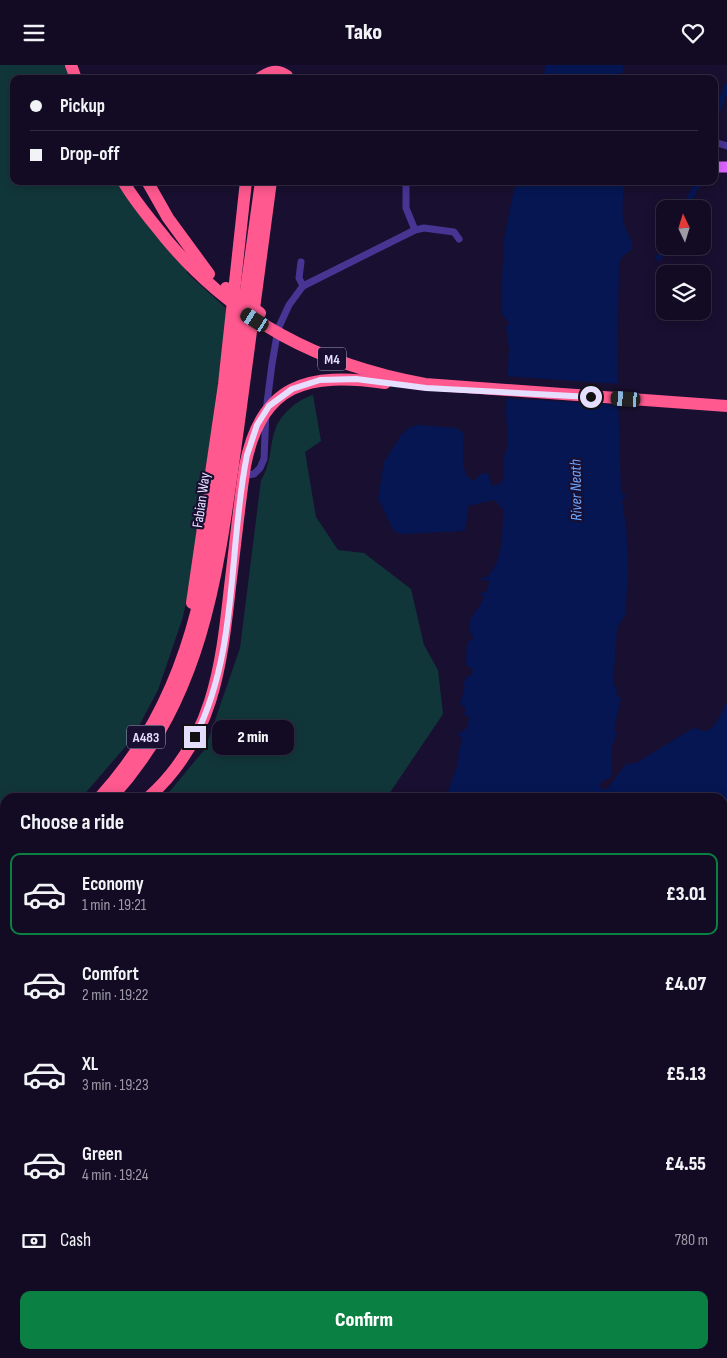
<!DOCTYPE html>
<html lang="en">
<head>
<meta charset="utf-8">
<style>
  :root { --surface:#130b24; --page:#201931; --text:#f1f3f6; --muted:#9d9ba6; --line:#322b41; --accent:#0b8043 }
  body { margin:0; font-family:"Sofia Sans Condensed",sans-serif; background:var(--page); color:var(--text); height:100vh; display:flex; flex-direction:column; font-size:19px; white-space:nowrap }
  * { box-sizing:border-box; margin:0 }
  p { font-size:16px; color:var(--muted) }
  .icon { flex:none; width:28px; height:28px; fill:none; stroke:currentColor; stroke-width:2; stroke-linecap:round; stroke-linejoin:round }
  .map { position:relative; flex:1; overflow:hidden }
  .sheet { position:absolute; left:0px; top:728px; width:728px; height:566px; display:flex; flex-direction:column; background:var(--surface); border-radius:15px 15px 0 0; box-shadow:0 2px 12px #0003,0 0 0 1px var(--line) }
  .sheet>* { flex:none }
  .top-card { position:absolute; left:10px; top:10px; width:708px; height:110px; border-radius:10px; box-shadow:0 2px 12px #0003,0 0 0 1px var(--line); display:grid; align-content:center; height:110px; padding:0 20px; background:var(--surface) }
  .needle { width:32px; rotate:356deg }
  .controls { position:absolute; left:656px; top:135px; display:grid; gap:10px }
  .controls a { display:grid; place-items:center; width:55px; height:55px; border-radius:10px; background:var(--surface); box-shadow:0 2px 12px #0003,0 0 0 1px var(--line); font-size:25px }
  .end { position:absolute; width:22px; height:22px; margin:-11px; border:6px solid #e6deff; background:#111; box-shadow:0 0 0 2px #111 }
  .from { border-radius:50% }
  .bubble { position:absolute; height:35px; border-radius:10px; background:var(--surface); box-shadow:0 2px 12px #0003,0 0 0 1px var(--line); font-size:16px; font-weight:800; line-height:35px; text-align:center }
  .car { position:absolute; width:15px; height:30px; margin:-15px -8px; border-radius:6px; box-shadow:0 0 4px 1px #0007; background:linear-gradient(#222 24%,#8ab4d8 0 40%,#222 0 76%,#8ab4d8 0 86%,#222 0) }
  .top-card b { display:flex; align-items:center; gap:18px; height:48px; font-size:19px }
  .top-card b+b { border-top:1px solid var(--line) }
  .top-card i { width:12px; height:12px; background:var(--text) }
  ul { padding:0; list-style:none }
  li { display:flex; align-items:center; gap:15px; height:82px; margin:0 10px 8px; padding:0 10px; border:2px solid transparent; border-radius:10px }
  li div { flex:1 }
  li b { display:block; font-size:19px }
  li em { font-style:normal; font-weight:800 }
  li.on { border-color:var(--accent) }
  li>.icon { width:45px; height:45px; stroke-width:1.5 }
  h2 { padding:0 20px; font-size:22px; line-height:60px }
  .pay { display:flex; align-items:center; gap:12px; height:55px; padding:0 20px; font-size:19px }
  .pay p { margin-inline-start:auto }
  .action { display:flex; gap:10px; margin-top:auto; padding:10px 20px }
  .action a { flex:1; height:58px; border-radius:10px; background:var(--accent); color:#fff; font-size:20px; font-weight:800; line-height:58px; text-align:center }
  header { display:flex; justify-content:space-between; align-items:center; height:65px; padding:0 20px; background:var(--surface); font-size:22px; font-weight:800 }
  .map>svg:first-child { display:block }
  .green { fill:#11363a }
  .water { fill:#051653 }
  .pier { fill:#190f30 }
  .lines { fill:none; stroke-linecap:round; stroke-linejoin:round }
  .canal { stroke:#051653; stroke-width:6 }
  .street { stroke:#473593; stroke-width:7 }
  .primary { stroke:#dc65ff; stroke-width:11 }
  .highway { stroke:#ff5990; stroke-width:12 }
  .route { stroke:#e6deff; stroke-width:6 }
  .labels { text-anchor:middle; stroke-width:4.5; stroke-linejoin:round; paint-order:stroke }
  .shield { fill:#190f30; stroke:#a8a0c1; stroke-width:1 }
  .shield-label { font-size:14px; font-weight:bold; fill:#e6deff }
  .street-label { font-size:15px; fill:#e6deff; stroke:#190f30 }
  .water-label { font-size:16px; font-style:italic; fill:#6ca5ff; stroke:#190f30 }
</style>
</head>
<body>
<header><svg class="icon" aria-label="menu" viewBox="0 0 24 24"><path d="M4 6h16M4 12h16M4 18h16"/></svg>Tako<svg class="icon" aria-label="heart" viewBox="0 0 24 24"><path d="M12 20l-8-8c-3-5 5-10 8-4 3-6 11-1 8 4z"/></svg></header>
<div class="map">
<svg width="727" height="1293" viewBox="0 0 727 1293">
  <rect width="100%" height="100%" fill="#190f30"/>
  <g class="green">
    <path d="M0,0H66L71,14H14V116H118L187,204V208L228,245L189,526L182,555L158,625L132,674L82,732H5V792L0,795Z"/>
    <path d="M313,330L321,376L305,387L316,452L338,485L364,488L411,524L424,580L438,605L443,649L387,732H165L205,684L240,583L261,415C272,398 269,380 276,362C283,347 299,334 313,330Z"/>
    <path d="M5,838V951L0,952V841Z"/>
  </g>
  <g class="water">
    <path d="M545,0H623V7L621,8L623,14H544Z"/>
    <path d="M525,116H624C624,129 620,149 625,162C628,171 633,174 632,184L623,191L619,197C617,274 618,351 621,428L626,430L622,436C623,440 624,455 626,456L628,509L625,550L617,563L613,620L617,623L616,629L621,634L614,664L617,668L611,684V712L601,717L599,721L603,724H607L626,699L636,698L693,663C698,663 700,666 705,666C716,666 721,645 727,638V766L723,769L722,732H446L458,699L459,683L462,679V673L457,670L468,662L469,651L464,650L466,643L460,639L465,621L462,620L467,612L473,608L472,603L466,600L467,578L474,573C460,556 479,548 484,532L479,528H486L490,515L481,516L482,513L490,511L489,509C503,497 503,462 503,444L494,435L468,441L466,462L464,466L400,469L393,465L378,433L384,397L401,370L410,362L418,360L457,363L464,369C464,384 458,410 474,416L480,409L488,408L492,421L500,419L504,413V391L508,381L506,345L509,284L506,262L509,258L502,249L501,242L504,173L514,124Z"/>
    <path d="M0,1002L5,1004V1045L0,1041Z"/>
    <path d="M5,1113V1289H38L28,1293H0V1115Z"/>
    <path d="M115,1289H164L159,1293H104Z"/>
  </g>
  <path class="pier" d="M506,311L619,319L620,340L504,333Z"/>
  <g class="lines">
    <g class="canal">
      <path d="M714,63L716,49L727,22"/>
      <path d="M684,144L699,116"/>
      <path d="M659,193L665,178"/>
    </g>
    <g class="street">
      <path d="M714,77L727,81"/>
      <path d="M406,121V143L415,165"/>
      <path d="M301,197L299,213L303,221"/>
      <path d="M242,411L254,409L260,403L264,394L266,346L272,299L278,264L289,240L303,221L415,165L424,163L454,167L459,174"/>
    </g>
    <path class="primary" d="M714,102H727"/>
    <g class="highway">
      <path d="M71,0L76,14"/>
      <path d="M259,14C269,6 277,4 287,11"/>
      <path d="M123,116C135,137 151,155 166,174C235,256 320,300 425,319L727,341"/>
      <path d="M147,116L168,153L209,209"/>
      <path d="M226,223L260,248"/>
      <path d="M192,538L224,319L246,116"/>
      <path d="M100,732C198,625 210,494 228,356C239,276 250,196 261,116"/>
      <path d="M112,732C207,628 219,497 238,364C249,281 260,199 271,116"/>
      <path d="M149,732C213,674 221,604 230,522C235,482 239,441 245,401C261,318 308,307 385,318"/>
      <path d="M0,809L5,806"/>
      <path d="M0,820L5,818"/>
    </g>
  </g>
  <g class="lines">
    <path class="route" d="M195,672C239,585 228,483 247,390L257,360L269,341L292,324L320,315L356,314L426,323L591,332"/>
  </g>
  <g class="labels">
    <g class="shield">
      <rect x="318" y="282.5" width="28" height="23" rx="4"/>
      <rect x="127" y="660.5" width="38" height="23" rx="4"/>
    </g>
    <g class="shield-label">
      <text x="332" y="299">M4</text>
      <text x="146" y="677">A483</text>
    </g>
    <g class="street-label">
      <text transform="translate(201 435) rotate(-82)" y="5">Fabian Way</text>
    </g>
    <g class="water-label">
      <text transform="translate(575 425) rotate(-91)" y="6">River Neath</text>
    </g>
  </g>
</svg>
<div class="controls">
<a><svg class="needle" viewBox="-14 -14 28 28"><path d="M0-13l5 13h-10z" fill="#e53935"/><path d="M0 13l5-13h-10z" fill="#9d9ba6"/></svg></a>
<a><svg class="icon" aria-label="layers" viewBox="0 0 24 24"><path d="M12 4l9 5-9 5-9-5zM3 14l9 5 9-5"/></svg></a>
</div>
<i class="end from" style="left:591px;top:332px"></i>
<i class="end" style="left:195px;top:672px"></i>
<div class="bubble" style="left:212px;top:655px;width:82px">2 min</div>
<i class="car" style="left:255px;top:255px;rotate:303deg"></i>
<i class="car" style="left:626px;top:334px;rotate:274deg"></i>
<div class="top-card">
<b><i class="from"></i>Pickup</b>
<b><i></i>Drop-off</b>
</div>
<section class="sheet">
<h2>Choose a ride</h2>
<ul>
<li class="on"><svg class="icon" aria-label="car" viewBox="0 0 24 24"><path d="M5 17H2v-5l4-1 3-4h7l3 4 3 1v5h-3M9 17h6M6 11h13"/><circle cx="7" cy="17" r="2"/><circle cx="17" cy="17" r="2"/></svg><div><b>Economy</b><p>1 min · 19:21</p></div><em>£3.01</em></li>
<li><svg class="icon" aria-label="car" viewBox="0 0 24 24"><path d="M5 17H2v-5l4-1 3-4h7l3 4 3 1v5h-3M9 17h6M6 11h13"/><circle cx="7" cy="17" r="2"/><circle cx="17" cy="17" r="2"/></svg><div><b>Comfort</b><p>2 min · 19:22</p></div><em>£4.07</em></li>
<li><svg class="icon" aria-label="car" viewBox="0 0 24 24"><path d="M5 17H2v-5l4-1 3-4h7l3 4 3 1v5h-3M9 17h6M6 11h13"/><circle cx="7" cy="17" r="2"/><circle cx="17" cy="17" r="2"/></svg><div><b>XL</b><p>3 min · 19:23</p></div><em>£5.13</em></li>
<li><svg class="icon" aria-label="car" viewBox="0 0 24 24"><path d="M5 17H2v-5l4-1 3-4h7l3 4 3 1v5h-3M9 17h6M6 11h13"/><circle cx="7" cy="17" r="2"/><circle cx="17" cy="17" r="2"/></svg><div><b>Green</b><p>4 min · 19:24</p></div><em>£4.55</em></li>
</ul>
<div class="pay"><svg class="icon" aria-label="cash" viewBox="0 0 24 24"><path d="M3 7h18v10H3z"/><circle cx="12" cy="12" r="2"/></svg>Cash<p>780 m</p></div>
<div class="action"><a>Confirm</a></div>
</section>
</div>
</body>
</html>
